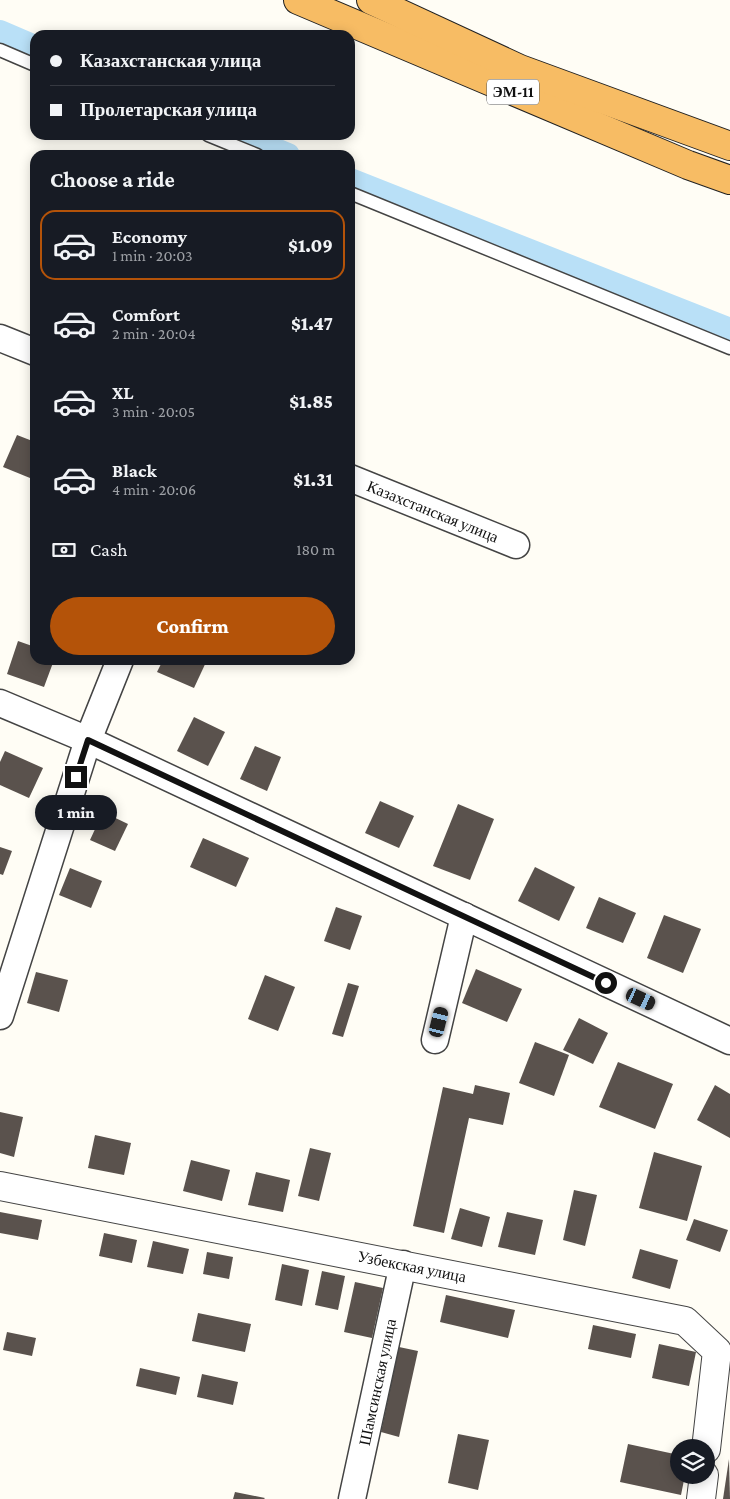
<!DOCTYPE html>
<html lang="en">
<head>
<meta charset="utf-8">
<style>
  :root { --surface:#171b24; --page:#242831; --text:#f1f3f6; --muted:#9ea1a6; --line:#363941; --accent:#b45309 }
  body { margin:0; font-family:"Crimson Pro",serif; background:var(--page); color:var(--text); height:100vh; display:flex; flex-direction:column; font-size:19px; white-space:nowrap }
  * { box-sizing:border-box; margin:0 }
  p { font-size:16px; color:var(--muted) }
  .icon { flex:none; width:28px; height:28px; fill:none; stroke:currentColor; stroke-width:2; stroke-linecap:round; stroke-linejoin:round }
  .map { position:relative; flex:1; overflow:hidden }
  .details { position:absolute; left:30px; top:150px; width:325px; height:515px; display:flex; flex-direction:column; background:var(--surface); border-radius:15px; box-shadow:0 2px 12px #0003 }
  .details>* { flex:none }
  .hud { position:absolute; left:30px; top:30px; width:325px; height:110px; border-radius:15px; box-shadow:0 2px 12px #0003; display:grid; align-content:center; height:110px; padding:0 20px; background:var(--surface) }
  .controls { position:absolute; left:670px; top:1439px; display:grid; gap:10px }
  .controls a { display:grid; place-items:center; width:45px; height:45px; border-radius:50%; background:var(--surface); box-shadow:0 2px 12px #0003; font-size:25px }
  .end { position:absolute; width:22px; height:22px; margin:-11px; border:6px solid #111; background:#fff; box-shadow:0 0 0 2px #fff }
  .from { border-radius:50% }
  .bubble { position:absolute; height:35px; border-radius:18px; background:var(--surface); box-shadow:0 2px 12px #0003; font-size:16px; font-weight:800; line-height:35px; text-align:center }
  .car { position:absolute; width:15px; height:30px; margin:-15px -8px; border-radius:6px; box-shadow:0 0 4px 1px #0007; background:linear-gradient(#222 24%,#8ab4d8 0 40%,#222 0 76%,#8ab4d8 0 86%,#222 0) }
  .hud b { display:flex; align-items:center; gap:18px; height:48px; font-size:19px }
  .hud b+b { border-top:1px solid var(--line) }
  .hud i { width:12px; height:12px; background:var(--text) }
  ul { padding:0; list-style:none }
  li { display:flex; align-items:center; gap:15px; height:70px; margin:0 10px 8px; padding:0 10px; border:2px solid transparent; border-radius:15px }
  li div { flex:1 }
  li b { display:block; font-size:19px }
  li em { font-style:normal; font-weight:800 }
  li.selected { border-color:var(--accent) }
  li>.icon { width:45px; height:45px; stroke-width:1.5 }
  h2 { padding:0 20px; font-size:22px; line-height:60px }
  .pay { display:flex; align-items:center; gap:12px; height:55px; padding:0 20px; font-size:19px }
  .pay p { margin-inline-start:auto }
  .action { display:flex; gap:10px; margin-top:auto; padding:10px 20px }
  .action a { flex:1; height:58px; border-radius:30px; background:var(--accent); color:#fff; font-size:20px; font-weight:800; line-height:58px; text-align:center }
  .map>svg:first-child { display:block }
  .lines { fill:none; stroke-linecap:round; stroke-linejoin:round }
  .canal { stroke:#b9e0f7; stroke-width:24 }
  .building { fill:#5a524d }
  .service-casing { stroke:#444; stroke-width:15 }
  .minor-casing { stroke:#444; stroke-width:29 }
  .tertiary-casing { stroke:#444; stroke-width:30 }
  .trunk-casing { stroke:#222; stroke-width:30 }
  .service { stroke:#fff; stroke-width:12 }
  .minor { stroke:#fff; stroke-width:26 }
  .tertiary { stroke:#fff; stroke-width:28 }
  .trunk { stroke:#f7bc64; stroke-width:28 }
  .route { stroke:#111; stroke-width:6 }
  .labels { text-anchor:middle; stroke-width:5; stroke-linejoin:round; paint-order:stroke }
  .shield { fill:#fff; stroke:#585858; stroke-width:1 }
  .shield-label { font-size:15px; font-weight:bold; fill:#111 }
  .street-label { font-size:16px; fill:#111; stroke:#fff }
</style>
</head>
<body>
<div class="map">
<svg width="730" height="1499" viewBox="0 0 730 1499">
  <rect width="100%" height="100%" fill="#fffdf5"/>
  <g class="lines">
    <g class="canal">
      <path d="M0,32L35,47"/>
      <path d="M240,135L288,155"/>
      <path d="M350,180L730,330"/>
    </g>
  </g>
  <g class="building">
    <path d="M17,435L35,442V466L30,478L3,467Z"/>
    <path d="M18,641L35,647V660H54L44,687L7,674Z"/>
    <path d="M163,660H207L194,688L157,672Z"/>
    <path d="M194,717L225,732L208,766L177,751Z"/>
    <path d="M255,746L281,757L267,791L240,779Z"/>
    <path d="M5,751L43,768L29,798L0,785V762Z"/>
    <path d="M380,801L414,816L399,848L365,833Z"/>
    <path d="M458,804L494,819L470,880L433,866Z"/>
    <path d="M103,812L128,824L115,851L90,840Z"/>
    <path d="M203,838L249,858L236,887L190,867Z"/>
    <path d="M0,847L12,851L3,875L0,874Z"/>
    <path d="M535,867L575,887L559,921L518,901Z"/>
    <path d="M70,868L102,881L91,908L59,895Z"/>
    <path d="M599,897L636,913L623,943L586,928Z"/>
    <path d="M336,907L362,916L350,950L324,941Z"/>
    <path d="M664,915L701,929L683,973L647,958Z"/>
    <path d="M476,969L522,989L507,1022L462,1003Z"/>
    <path d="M36,972L68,980L59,1012L27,1003Z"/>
    <path d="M265,975L295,987L278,1031L248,1019Z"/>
    <path d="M348,983L359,986L343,1037L332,1034Z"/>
    <path d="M579,1018L608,1033L593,1064L563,1050Z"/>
    <path d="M535,1042L569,1055L554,1096L519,1083Z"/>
    <path d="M618,1062L673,1084L655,1129L599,1107Z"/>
    <path d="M475,1085L510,1093L503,1125L469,1118L444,1233L413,1226L443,1087L473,1094Z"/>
    <path d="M715,1085L730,1094V1138L697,1120Z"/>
    <path d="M0,1112L23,1117L14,1157L0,1153Z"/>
    <path d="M95,1135L131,1143L124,1175L88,1168Z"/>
    <path d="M310,1148L331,1153L319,1201L298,1196Z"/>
    <path d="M654,1152L702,1166L687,1221L639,1208Z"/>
    <path d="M191,1160L230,1170L222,1201L183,1191Z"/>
    <path d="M256,1172L290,1180L283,1212L248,1205Z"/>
    <path d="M574,1190L597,1195L585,1246L563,1240Z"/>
    <path d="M460,1208L490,1217L482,1247L451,1239Z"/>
    <path d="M0,1212L42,1220L38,1240L0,1233Z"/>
    <path d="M507,1212L543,1220L535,1255L498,1247Z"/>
    <path d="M694,1219L728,1230L720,1252L686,1240Z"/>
    <path d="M104,1233L137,1240L132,1263L99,1256Z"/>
    <path d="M153,1241L189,1249L183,1274L147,1267Z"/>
    <path d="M640,1249L678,1260L670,1289L632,1278Z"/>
    <path d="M207,1252L233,1257L229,1279L203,1274Z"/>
    <path d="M282,1264L309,1270L302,1306L275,1300Z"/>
    <path d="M322,1271L345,1276L338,1310L315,1305Z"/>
    <path d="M355,1282L383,1288L372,1338L344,1332Z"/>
    <path d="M446,1295L515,1310L508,1338L440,1322Z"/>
    <path d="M198,1313L251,1324L245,1352L192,1341Z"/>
    <path d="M593,1325L636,1334L631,1358L588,1349Z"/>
    <path d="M7,1332L36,1338L32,1356L3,1350Z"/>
    <path d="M659,1344L696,1352L689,1386L652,1378Z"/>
    <path d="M399,1347L418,1351L399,1437L381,1432Z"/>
    <path d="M140,1368L180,1377L176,1395L136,1386Z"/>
    <path d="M202,1374L238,1382L233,1405L197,1397Z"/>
    <path d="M458,1434L489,1440L478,1490L448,1483Z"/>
    <path d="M628,1444L679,1455V1475H685L681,1495L620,1482Z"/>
    <path d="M729,1459L730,1499H723Z"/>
    <path d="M235,1492L265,1498L264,1499H233Z"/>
  </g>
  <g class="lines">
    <g class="service-casing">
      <g id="service">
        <path d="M0,50L35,65"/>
        <path d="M208,135L257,155"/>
        <path d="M350,193L730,348"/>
      </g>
    </g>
    <g class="minor-casing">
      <g id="minor">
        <path d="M0,338L35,352"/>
        <path d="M350,478L516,545"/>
        <path d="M0,703L88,740L730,1041"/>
        <path d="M0,1016L88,740L120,660"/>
        <path d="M435,1040L464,916"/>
        <path d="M352,1499L403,1264"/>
      </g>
    </g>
    <g class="tertiary-casing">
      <g id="tertiary">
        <path d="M0,1186L685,1321L717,1351L706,1449"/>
        <path d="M701,1499L704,1475"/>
      </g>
    </g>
    <g class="trunk-casing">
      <g id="trunk">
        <path d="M298,0L688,165L730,180"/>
        <path d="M371,0L520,69L730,146"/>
      </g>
    </g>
    <use href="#service" class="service"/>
    <use href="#minor" class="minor"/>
    <use href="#tertiary" class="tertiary"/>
    <use href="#trunk" class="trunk"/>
  </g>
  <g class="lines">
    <path class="route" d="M76,777L88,740L606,983"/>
  </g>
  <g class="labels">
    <rect class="shield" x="487" y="79.5" width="52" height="25" rx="4"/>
    <g class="shield-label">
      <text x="513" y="97">ЭМ-11</text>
    </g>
    <g class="street-label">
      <text transform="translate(433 511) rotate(22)" y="6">Казахстанская улица</text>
      <text transform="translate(412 1266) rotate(11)" y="6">Узбекская улица</text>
      <text transform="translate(377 1382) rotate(-78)" y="6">Шамсинская улица</text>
    </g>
  </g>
</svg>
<div class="controls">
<a><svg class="icon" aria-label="layers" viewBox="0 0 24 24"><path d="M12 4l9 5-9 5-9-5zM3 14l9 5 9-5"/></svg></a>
</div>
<i class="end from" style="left:606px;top:983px"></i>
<i class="end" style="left:76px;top:777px"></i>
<div class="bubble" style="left:35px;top:795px;width:82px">1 min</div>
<i class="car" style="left:641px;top:999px;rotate:115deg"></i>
<i class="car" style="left:439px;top:1022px;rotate:14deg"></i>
<div class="hud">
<b><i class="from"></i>Казахстанская улица</b>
<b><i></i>Пролетарская улица</b>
</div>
<section class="details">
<h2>Choose a ride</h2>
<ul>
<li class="selected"><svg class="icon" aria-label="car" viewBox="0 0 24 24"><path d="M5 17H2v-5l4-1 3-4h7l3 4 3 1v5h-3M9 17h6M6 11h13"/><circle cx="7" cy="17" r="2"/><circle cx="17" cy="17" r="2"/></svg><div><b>Economy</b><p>1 min · 20:03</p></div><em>$1.09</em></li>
<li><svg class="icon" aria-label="car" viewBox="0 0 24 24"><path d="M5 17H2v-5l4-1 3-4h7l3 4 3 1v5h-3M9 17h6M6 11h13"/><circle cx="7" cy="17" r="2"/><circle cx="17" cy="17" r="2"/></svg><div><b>Comfort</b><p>2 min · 20:04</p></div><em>$1.47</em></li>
<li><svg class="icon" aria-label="car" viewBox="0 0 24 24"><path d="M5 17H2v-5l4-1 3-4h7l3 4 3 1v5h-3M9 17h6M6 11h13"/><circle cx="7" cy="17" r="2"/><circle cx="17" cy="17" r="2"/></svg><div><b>XL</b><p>3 min · 20:05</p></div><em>$1.85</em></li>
<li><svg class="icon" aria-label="car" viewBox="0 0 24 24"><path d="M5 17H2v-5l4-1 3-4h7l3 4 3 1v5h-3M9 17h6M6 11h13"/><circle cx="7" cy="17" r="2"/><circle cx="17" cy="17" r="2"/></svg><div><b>Black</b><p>4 min · 20:06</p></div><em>$1.31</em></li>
</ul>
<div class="pay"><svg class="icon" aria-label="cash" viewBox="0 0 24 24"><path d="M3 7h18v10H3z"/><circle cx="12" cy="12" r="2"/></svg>Cash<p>180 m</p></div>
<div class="action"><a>Confirm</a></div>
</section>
</div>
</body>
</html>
